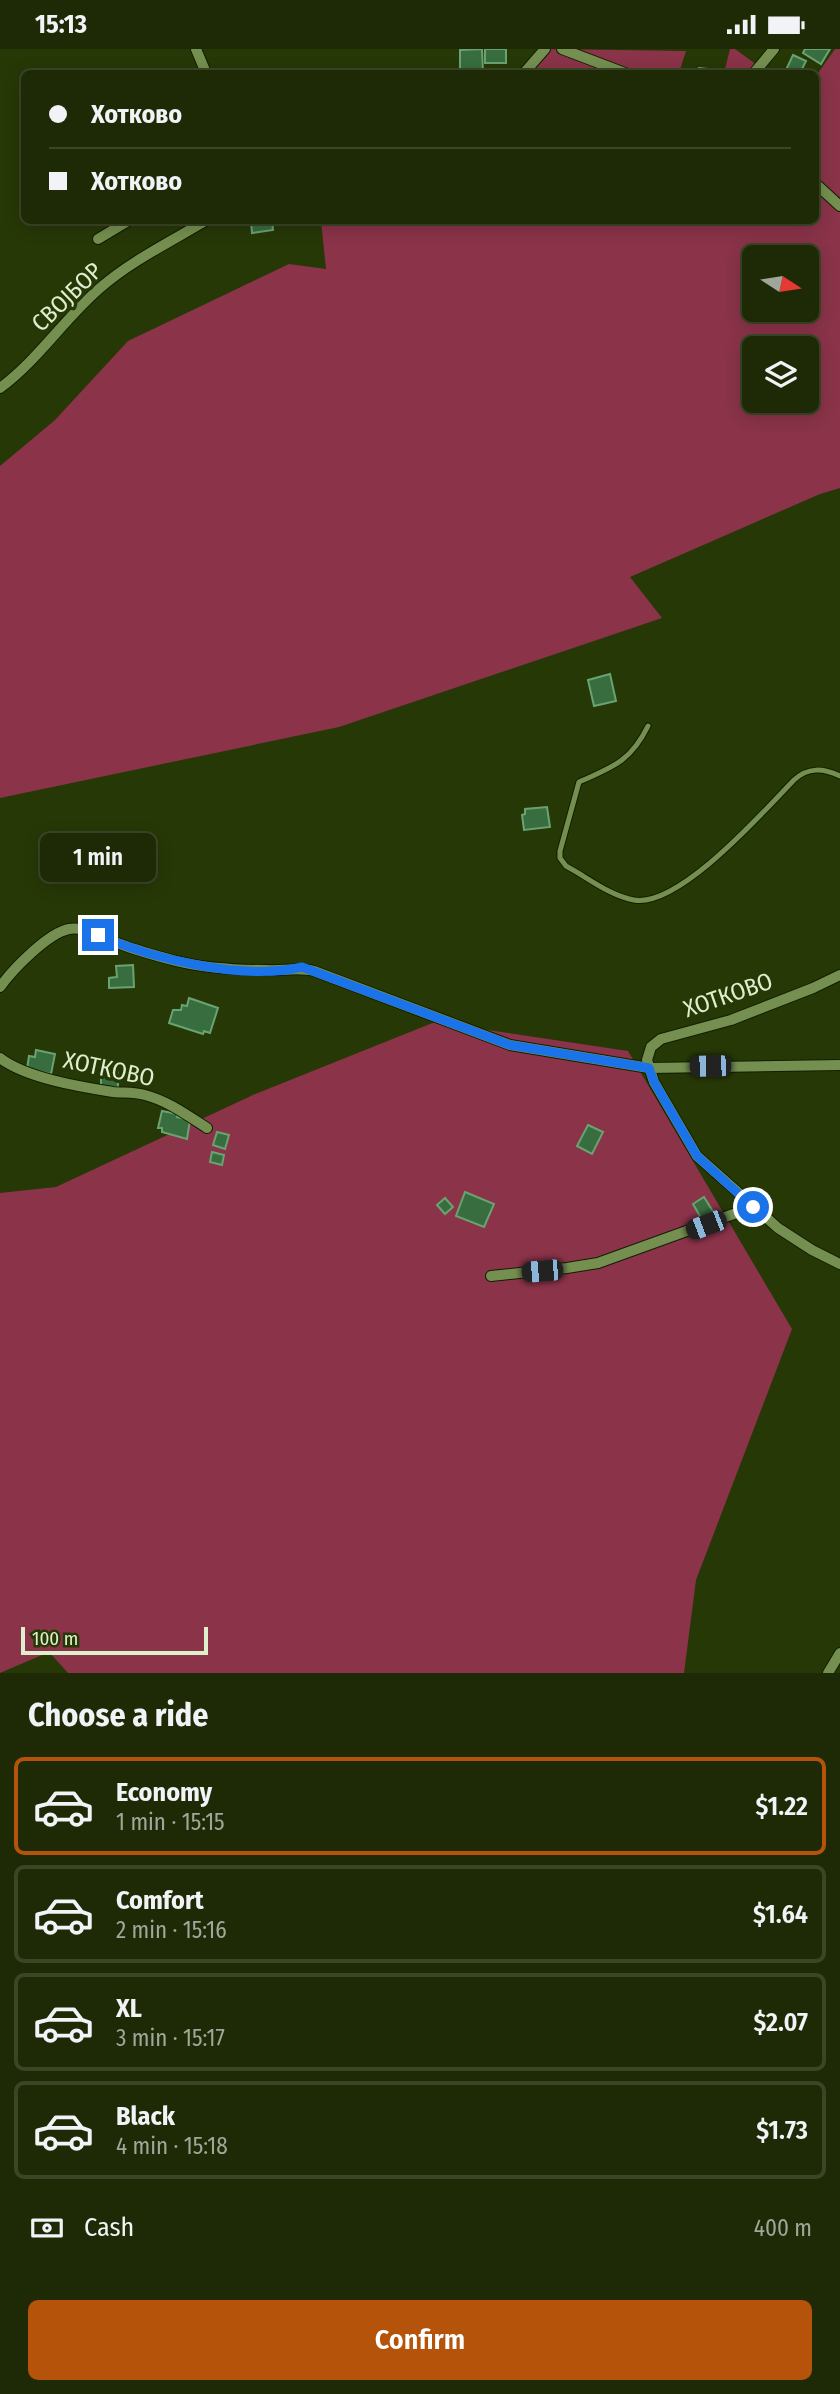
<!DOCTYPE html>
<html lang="en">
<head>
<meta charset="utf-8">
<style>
  :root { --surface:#1d2a05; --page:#25320f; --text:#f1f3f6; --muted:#a0a79a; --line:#3b4627; --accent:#b45309 }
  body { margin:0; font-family:"Fira Sans Condensed",sans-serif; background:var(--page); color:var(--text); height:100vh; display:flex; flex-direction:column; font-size:26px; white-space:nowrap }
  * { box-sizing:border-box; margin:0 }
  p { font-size:23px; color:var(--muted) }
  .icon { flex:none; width:38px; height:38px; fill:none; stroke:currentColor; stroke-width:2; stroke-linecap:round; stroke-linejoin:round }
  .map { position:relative; height:1624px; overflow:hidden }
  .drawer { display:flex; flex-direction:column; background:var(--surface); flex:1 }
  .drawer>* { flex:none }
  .top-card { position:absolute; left:21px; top:21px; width:798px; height:154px; border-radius:10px; box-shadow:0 4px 18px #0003,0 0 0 2px var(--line); display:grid; align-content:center; height:154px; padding:0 28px; background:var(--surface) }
  .needle { width:46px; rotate:102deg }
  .fabs { position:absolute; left:742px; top:196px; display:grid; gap:14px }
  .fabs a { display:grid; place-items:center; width:77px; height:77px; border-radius:10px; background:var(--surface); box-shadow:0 4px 18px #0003,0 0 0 2px var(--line); font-size:35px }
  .scale { position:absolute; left:21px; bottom:18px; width:187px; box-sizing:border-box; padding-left:7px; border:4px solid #dfeecd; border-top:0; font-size:19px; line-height:24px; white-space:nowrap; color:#dfeecd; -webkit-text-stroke:5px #273807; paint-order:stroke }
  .end { position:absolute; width:32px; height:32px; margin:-16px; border:9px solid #1a73e8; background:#fff; box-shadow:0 0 0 4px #fff }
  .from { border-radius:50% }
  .bubble { position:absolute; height:49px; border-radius:10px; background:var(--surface); box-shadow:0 4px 18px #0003,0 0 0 2px var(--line); font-size:23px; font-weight:600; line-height:49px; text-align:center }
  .car { position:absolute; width:21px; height:42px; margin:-21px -10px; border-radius:9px; box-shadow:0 0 5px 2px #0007; background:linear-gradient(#222 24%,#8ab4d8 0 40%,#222 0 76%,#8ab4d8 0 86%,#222 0) }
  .top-card b { display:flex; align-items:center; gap:24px; height:66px; font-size:26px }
  .top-card b+b { border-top:2px solid var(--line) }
  .top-card i { width:18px; height:18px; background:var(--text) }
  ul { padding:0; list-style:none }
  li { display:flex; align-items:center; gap:21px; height:98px; margin:0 14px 10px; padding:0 14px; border:4px solid var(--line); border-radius:10px }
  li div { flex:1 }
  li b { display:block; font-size:26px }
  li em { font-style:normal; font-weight:600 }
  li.selected { border-color:var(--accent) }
  li>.icon { width:63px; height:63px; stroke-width:1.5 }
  h2 { padding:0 28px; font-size:32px; line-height:84px }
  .pay { display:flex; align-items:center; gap:18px; height:77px; padding:0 28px; font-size:26px }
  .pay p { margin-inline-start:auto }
  .primary-button { display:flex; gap:14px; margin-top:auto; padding:14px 28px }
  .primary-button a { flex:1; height:80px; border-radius:10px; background:var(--accent); color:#fff; font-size:28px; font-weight:600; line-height:80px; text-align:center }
  .status { display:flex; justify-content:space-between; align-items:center; height:49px; padding:0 35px; background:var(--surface); direction:ltr }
  .status svg { height:19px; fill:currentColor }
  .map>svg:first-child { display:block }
  .green { fill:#8a3349; fill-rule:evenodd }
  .building { fill:#376d3f; stroke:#6ba271; stroke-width:2 }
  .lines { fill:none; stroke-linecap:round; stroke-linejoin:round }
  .lane-casing { stroke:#121e00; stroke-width:7 }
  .street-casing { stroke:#121e00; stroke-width:12 }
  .lane { stroke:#748f50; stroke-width:5 }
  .street { stroke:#748f50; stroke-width:10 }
  .route { stroke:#1a73e8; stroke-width:9 }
  .labels { text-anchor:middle; stroke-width:7; stroke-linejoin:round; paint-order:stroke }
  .street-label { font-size:24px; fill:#dfeecd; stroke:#273807 }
</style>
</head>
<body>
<div class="status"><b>15:13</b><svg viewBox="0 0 49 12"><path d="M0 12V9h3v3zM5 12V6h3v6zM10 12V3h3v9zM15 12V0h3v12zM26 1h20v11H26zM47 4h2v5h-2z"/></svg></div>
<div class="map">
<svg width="840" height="1624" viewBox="0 0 840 1624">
  <rect width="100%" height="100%" fill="#273807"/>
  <g class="green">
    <path d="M545,0L686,2L679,24H524Z"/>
    <path d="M730,0H735L768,24H724Z"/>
    <path d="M835,0H840V439L820,445L630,528L662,569L339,678L0,749V417L55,371L128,292L289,215L326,220L321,172H816V27ZM754,208H807V261H754ZM754,299H807V352H754Z"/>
    <path d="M435,973L628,1002L792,1280L696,1531L684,1624H68L49,1603L0,1624V1144L56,1138L253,1046Z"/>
  </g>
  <g class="building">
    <path d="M482,0L483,24H460V1Z"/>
    <rect x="485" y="0" width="21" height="14"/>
    <path d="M805,0H830L821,15L803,4Z"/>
    <path d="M793,6L806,12L800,24L785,23Z"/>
    <path d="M699,19L718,21L717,24H698Z"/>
    <path d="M251,172H272L273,181L252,184Z"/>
    <path d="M610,625L616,652L594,657L588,631Z"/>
    <path d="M547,758L550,778L524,781L522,766L525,765V760Z"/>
    <path d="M133,916L134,938L109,939V929L117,928L116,917Z"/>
    <path d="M189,949L218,959L210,984L204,982L203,985L169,974L173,961H181L182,956L187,957Z"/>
    <path d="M36,1001L55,1005L51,1025L27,1020L29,1007L35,1008Z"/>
    <rect x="101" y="1021" width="17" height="17"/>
    <path d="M162,1062L178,1065L177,1068L190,1071L187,1090L162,1083V1079H158Z"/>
    <path d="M588,1076L603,1083L592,1105L577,1097Z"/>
    <path d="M217,1083L229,1086L225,1100L213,1096Z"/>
    <path d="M212,1103L224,1106L222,1116L210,1113Z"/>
    <path d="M465,1143L494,1155L484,1178L456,1167Z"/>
    <path d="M704,1148L717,1169L705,1176L693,1155Z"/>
    <path d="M445,1149L453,1158L445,1165L437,1156Z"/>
  </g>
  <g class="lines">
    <g class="lane-casing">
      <path id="lane" d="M648,677C631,712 613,718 579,733L560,802V809L566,817C587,828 610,847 634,851C679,859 763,763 794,731C808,718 823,719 840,727"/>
    </g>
    <g class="street-casing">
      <g id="street">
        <path d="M196,0L206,24"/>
        <path d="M562,0L625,24"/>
        <path d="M524,24L545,0"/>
        <path d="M754,24L774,0"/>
        <path d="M816,135L840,157"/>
        <path d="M98,190L128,172"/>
        <path d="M0,339C39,310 64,270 100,239C131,212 170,193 205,172"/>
        <path d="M840,926L813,939L731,971L661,990L651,998L647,1011L654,1033L697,1107L778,1179L812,1201L840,1215"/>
        <path d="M0,938C13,920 48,884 69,880C87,877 104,890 120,895C138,902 157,907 176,912C205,919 237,921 267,921C283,922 299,918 314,922L510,996L649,1019L840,1016"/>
        <path d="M0,1009C26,1029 81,1038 113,1043C123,1044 135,1043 145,1046C168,1052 187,1066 207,1079"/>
        <path d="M491,1227L567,1219L598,1214L753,1158"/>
        <path d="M828,1624L840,1604"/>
      </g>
    </g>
    <use href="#lane" class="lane"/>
    <use href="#street" class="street"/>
  </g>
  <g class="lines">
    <path class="route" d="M98,886C153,910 242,932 302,918L510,996L649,1019L654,1033L697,1107L753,1158"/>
  </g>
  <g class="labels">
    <g class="street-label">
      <text transform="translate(67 248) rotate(-44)" y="8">СВОЈБОР</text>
      <text transform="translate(728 946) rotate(-19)" y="8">ХОТКОВО</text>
      <text transform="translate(109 1020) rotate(12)" y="8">ХОТКОВО</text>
    </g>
  </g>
</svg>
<div class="fabs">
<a><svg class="needle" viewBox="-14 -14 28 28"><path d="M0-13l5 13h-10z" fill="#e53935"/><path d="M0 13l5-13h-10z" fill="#a0a79a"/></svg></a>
<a><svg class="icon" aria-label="layers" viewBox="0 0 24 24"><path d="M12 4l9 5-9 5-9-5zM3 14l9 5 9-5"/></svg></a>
</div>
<div class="scale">100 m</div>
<i class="end from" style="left:753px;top:1158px"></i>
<i class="end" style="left:98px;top:886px"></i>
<div class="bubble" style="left:40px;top:784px;width:116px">1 min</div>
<i class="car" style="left:710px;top:1017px;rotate:269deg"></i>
<i class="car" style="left:706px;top:1176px;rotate:249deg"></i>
<i class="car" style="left:542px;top:1222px;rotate:265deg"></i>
<div class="top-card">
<b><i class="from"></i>Хотково</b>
<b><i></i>Хотково</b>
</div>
</div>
<section class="drawer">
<h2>Choose a ride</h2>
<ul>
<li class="selected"><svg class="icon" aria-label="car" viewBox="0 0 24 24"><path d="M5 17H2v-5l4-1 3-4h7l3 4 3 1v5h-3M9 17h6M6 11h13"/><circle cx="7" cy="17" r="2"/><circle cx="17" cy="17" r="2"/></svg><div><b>Economy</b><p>1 min · 15:15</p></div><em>$1.22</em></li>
<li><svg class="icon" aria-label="car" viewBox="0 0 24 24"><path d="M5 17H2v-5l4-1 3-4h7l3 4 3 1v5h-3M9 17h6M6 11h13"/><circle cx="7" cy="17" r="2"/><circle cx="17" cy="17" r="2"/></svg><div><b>Comfort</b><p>2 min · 15:16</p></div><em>$1.64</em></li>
<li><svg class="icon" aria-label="car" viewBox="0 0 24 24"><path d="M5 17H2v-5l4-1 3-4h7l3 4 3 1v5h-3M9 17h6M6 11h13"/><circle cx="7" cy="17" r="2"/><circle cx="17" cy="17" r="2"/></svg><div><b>XL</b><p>3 min · 15:17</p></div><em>$2.07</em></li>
<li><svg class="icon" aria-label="car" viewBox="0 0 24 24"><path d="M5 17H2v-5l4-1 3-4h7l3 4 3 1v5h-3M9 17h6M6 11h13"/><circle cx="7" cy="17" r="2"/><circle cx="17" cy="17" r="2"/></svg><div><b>Black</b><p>4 min · 15:18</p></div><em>$1.73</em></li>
</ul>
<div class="pay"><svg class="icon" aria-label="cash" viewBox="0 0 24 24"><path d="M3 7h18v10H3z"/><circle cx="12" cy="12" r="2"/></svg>Cash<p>400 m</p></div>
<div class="primary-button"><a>Confirm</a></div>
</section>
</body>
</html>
